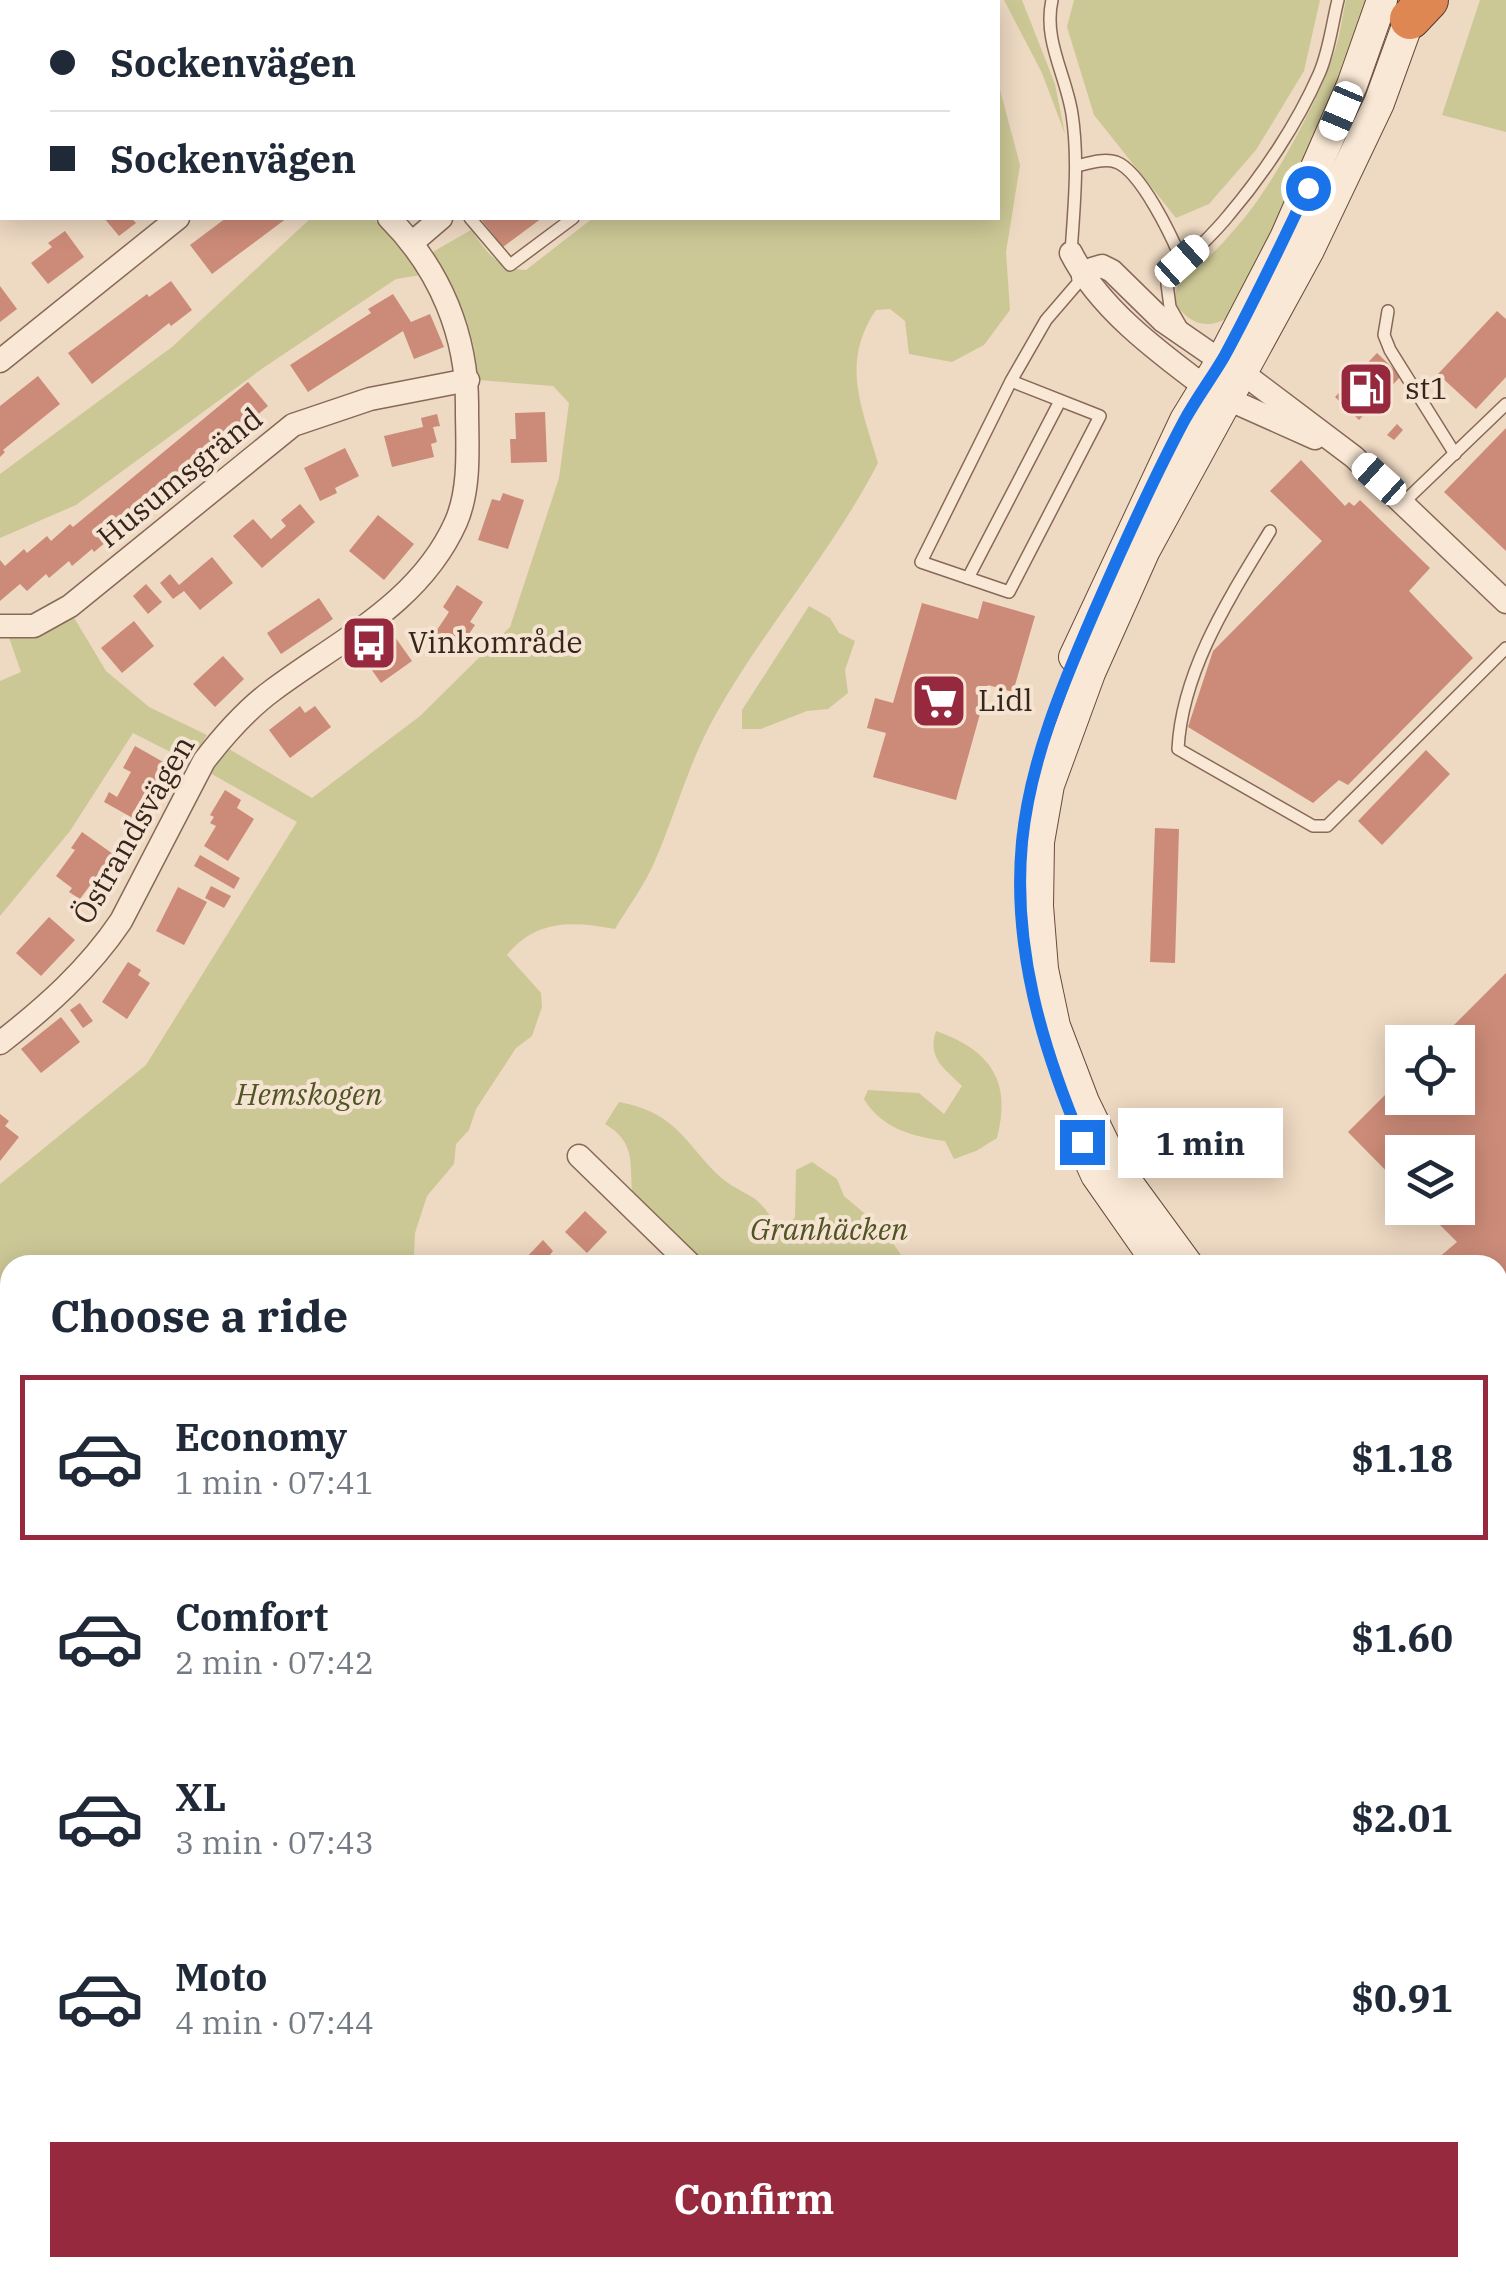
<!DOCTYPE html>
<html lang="en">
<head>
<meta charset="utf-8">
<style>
  :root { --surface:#fff; --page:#f6f6f7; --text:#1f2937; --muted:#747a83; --line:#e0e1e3; --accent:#97293e }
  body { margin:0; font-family:"IBM Plex Serif",serif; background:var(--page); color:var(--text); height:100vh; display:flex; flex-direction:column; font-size:38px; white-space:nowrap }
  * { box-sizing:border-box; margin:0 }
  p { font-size:32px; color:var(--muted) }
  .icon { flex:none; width:55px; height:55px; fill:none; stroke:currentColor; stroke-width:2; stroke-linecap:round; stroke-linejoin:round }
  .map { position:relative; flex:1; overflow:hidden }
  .drawer { position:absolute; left:0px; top:1255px; width:1508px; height:1022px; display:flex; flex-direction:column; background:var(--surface); border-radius:30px 30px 0 0; box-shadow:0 5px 25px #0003 }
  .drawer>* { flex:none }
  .banner { position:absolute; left:0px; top:0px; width:1000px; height:220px; box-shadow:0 5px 25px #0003; display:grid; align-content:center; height:220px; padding:0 50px; background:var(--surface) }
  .fabs { position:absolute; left:1385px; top:1025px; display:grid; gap:20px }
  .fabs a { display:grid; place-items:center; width:90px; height:90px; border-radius:0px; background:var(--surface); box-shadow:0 5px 25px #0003; font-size:50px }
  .end { position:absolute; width:45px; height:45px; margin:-22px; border:12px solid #1a73e8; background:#fff; box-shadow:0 0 0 5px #fff }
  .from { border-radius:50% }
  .bubble { position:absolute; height:70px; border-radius:0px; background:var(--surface); box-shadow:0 5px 25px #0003; font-size:32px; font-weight:700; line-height:70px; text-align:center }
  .car { position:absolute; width:30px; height:60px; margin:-30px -15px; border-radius:12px; box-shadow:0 0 8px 2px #0007; background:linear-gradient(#fff 24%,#345 0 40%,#fff 0 76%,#345 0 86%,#fff 0) }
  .banner b { display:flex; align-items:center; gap:35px; height:95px; font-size:38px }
  .banner b+b { border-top:2px solid var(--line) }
  .banner i { width:25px; height:25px; background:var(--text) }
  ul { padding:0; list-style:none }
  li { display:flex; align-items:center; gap:30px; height:165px; margin:0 20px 15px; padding:0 30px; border:5px solid transparent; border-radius:0px }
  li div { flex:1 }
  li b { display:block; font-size:38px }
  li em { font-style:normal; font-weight:700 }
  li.active { border-color:var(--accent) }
  li>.icon { width:90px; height:90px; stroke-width:1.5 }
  h2 { padding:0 50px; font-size:45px; line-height:120px }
  .cta { display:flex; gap:20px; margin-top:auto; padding:20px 50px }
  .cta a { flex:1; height:115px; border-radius:0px; background:var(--accent); color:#fff; font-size:40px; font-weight:700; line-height:115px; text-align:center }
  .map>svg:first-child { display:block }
  .green { fill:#ccc896 }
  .building { fill:#cc8b78 }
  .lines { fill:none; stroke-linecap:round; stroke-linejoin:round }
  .lane-casing { stroke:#886959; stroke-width:14 }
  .street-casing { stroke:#886959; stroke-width:25 }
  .secondary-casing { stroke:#694b3c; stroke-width:32 }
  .highway-casing { stroke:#55392e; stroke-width:42 }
  .lane { stroke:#f9e8d5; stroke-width:11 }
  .street { stroke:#f9e8d5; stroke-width:22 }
  .secondary { stroke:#f9e8d5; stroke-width:30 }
  .highway { stroke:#de8752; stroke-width:40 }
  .route { stroke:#1a73e8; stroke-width:12 }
  .labels { text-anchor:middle; stroke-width:8; stroke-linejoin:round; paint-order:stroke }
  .poi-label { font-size:30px; fill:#37251d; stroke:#f5e4d2; text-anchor:start }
  .street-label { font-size:30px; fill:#37251d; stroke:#f5e4d2 }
  .park-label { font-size:30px; font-style:italic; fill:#515424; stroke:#f5e4d2 }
</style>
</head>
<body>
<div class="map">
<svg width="1506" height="2276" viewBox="0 0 1506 2276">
  <rect width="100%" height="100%" fill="#eed9c2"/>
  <g class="green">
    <path d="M569,0H961L962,2H571Z"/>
    <path d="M1004,0H1022L1055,84L1065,134L1042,73Z"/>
    <path d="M1074,0H1320L1304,71L1256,150L1209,204L1176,218L1094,115L1067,27Z"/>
    <path d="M1346,0H1370L1311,153L1232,315C1211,330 1192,326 1177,306C1170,281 1191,272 1207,258C1217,250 1226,239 1234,230C1271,190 1316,105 1334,53C1340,37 1342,17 1346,0Z"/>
    <path d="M1480,0H1506V132L1442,115Z"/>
    <path d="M998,82L1020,165L1006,252L1010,310L984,345L952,362L909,354L905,321L890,309L876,310C840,363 862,407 878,463C832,552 765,627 716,714C689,761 676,813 654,863C644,886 628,907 615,929C573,921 536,919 507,955L541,993L542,1007L532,1036L516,1048L476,1109L469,1130L456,1144L454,1164L427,1196L415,1233L414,1255L402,1265H10V2037L0,2053V1184L146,1065L297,822L210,773L229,749L312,798L420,716L510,627L559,478L569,403L553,386L478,380C476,332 458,293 431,253L471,230C487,252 497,269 526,270L593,218H998Z"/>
    <path d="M311,218H373L407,254L421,275L396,279L263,368L76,505L0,538V474L172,347Z"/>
    <path d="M809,606L830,618L839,633L855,641L845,670L848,693L828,709L807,711L761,729H742V710Z"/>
    <path d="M70,611L106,671L149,707L207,735L190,762L133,733L70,831L0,916V681L21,672L6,629Z"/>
    <path d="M936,1031C991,1050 1012,1082 997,1138L976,1151L954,1159L945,1141C913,1137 881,1128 864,1099L868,1090L919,1093L944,1114L962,1086C944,1068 927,1058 936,1031Z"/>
    <path d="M619,1102C671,1112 680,1134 713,1170C725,1183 738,1189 752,1197C764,1204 774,1223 784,1233L795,1217L796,1170L812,1162L837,1179L844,1196L883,1229L908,1265H707L632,1193C630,1161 635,1142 605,1124Z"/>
    <path d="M1498,1925L1506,1927V2039L1498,2030Z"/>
    <path d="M0,2073L10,2082V2181L0,2193Z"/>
    <path d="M958,2268H1326L1319,2276H951Z"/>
  </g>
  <g class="building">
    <path d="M104,218H131L136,223L119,236Z"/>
    <path d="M226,218H287L212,274L190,245Z"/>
    <path d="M480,218H542L503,247Z"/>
    <path d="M65,231L84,257L48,284L31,263L52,247L48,243Z"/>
    <path d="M171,281L192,310L171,326L169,323L92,384L68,353L147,294L149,297Z"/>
    <path d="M0,286L17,309L0,322Z"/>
    <path d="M393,294L411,322L430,314L444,347L414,359L403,331L308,392L290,365L371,313L368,309Z"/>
    <path d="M1497,311L1506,319V377L1476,409L1438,374Z"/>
    <path d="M1377,353L1401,376L1359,420L1335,397Z"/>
    <path d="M38,376L60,404L3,450L5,452L0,457V406Z"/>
    <path d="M248,382L268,406L94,552L92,549L72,566L69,561L49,578L46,574L27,591L20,584L0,601V560L5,566L24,549L27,553L47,536L51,541L70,524L73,527Z"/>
    <path d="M545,412L547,462L511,463L510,439H516L515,413Z"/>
    <path d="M437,414L440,426L433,427L437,442L431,444L434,457L392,467L384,436L423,427L421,418Z"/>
    <path d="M1397,424L1403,430L1394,440L1387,435Z"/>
    <path d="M1506,428V551L1444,492Z"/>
    <path d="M345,448L359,476L335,488L337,493L320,501L304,468Z"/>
    <path d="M1301,460L1345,506L1349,502L1354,506L1360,500L1430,568L1409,591L1473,658L1348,785L1339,780L1313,803L1188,727L1213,651L1322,541L1270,491Z"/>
    <path d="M503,493L524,500L508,549L478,540L492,499L500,501Z"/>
    <path d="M300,504L315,522L262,568L233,536L253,519L271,539L286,526L281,520Z"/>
    <path d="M378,515L414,544L384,580L349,551Z"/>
    <path d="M212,557L233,583L200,610L184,591L173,599L160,583L170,574L179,585Z"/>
    <path d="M146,584L162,602L148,614L133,596Z"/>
    <path d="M457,585L483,602L470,622L475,625L459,649L435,633L449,612L443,607Z"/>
    <path d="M319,598L333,619L281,654L267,633Z"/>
    <path d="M983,601L1035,616L1013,692L988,685L956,800L873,777L886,733L867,728L875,698L893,703L922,603L978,619Z"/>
    <path d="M134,621L154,646L122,673L101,648Z"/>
    <path d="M395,637L412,661L381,683L364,659Z"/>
    <path d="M223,656L244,679L215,707L193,684Z"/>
    <path d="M300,706L305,713L315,706L331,727L290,758L269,730Z"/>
    <path d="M135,746L165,763L156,779L162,783L140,822L104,802L109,792L117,797L131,772L123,768Z"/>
    <path d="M1426,750L1450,774L1382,845L1358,821Z"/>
    <path d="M225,790L241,800L237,808L254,819L228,861L204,846L216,826L210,823L214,817L210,815Z"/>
    <path d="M1155,828L1179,829L1175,963L1150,962Z"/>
    <path d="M82,832L113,854L80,899L69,892L72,888L56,876L75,850L71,848Z"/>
    <path d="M200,855L240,878L234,889L194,866Z"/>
    <path d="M211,886L231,896L224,908L205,898Z"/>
    <path d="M178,887L207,902L184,945L156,931Z"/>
    <path d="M49,917L75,940L41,976L16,953Z"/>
    <path d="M128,962L141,970L138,975L150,983L127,1019L102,1002Z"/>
    <path d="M1506,973V1308L1501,1303L1498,1307V1265H1430L1457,1242L1423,1208H1458V1152H1402V1187L1348,1132L1402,1078V1098H1458V1042H1437Z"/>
    <path d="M80,1003L93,1021L83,1028L70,1010Z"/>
    <path d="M61,1017L80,1042L41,1073L21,1049Z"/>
    <path d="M0,1114L9,1121L5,1126L19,1137L0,1161Z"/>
    <path d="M585,1211L607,1232L587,1253L565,1232Z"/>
    <path d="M543,1240L553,1251L542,1265H528L523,1261Z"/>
    <path d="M631,1255L640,1265H620Z"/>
    <path d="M114,2268H160L152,2276L132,2273L124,2276Z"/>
    <path d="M161,2268H195L190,2273L193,2276H161L165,2272Z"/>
    <path d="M465,2268H496L488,2276H457Z"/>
    <path d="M551,2268H584L582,2270L589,2276H560Z"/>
    <path d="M780,2268H787L796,2276H772Z"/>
    <path d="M870,2268L884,2271L886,2268H898L908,2276H863Z"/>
  </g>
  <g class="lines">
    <g class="lane-casing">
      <g id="lane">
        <path d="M1052,0C1043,40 1066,75 1072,114C1079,160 1074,207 1071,253"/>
        <path d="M1077,166C1089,163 1104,158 1116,162C1141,171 1172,237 1182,261"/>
        <path d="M470,218L510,265L573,218"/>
        <path d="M1388,311L1384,335L1390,350L1455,454"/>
        <path d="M1182,328L1170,307L1167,284C1184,258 1208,241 1228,216C1263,175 1297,124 1319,74C1329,52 1332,24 1338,0"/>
        <path d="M1011,381L1100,416L1009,592L921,562L1011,381L1046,320L1083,277"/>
        <path d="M1404,502L1506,404"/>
        <path d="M1270,531C1230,597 1182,670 1178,749L1313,826H1327L1506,648"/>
        <path d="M968,578L1060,401"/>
      </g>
    </g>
    <g class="street-casing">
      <g id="street">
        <path d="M91,0L94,2"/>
        <path d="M312,2L314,0"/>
        <path d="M413,242L441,218"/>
        <path d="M1071,253C1099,308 1157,351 1205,387"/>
        <path d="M1083,277L1092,269L1102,266L1112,271L1163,321L1221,361"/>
        <path d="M0,361L178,218"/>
        <path d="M1244,374L1354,457L1506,602"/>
        <path d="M1230,400L1315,438"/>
        <path d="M0,626H34L70,606L293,425L370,399L468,380"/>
        <path d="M0,1043C46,1007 88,970 121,921L204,761C224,735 247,709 273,690C340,640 420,603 456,522C471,487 467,445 467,409C468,336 440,269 389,218"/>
        <path d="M579,1156L691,1265"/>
        <path d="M1498,2049L1506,2057"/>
        <path d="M1498,2236L1506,2226"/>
        <path d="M217,2268L225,2276"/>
        <path d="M517,2268L525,2276"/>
        <path d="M816,2268L825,2276"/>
        <path d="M1107,2268L1116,2276"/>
        <path d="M54,2276L60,2268"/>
        <path d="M287,2276L293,2268"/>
        <path d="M935,2276L942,2268"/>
        <path d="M1466,2276L1473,2268"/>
      </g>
    </g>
    <g class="secondary-casing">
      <g id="secondary">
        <path d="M1074,657L1185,420L1221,361L1285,238L1352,85L1382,0"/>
        <path d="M1087,1155L1096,1175L1159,1265"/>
        <path d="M1188,1265L1114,1164L1084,1102L1055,1026L1043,969L1038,906L1039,842L1049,785L1090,673L1145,550L1309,250L1379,103L1416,1"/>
        <path d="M1498,1569L1506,1577"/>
        <path d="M1498,1607L1506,1616"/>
      </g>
    </g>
    <g class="highway-casing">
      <path id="highway" d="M1410,19L1428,0"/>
    </g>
    <use href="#lane" class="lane"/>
    <use href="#street" class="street"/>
    <use href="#secondary" class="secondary"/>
    <use href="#highway" class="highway"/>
  </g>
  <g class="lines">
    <path class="route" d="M1082,1142C1042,1047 1012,947 1022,842C1030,761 1062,686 1094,612C1122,548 1151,483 1184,421C1196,399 1211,379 1224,357C1254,302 1281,245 1308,188"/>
  </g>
  <defs>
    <g id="fuel-square" transform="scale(2.875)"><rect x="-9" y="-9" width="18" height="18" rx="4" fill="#97293e" stroke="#f5e4d2"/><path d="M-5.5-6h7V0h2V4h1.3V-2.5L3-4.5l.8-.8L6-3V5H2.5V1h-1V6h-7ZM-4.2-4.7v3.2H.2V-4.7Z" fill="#fff"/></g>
    <g id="bus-square" transform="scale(2.875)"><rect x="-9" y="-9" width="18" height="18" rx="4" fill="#97293e" stroke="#f5e4d2"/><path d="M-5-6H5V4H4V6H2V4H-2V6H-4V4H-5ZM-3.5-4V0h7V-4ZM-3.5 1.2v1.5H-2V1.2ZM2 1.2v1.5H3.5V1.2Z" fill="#fff"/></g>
    <g id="supermarket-square" transform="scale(2.875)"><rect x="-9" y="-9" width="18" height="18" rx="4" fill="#97293e" stroke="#f5e4d2"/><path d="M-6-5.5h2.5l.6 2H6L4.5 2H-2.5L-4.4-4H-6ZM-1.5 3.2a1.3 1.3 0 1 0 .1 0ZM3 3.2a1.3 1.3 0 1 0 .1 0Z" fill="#fff"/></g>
  </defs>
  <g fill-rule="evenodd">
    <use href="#fuel-square" x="1366" y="389"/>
    <use href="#bus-square" x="369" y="643"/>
    <use href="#supermarket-square" x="939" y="701"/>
  </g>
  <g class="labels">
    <g class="poi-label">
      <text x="1405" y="399">st1</text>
      <text x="408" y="653">Vinkområde</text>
      <text x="978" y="711">Lidl</text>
    </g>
    <g class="street-label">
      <text transform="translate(180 478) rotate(-39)" y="10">Husumsgränd</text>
      <text transform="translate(134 830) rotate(-60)" y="10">Östrandsvägen</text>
    </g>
    <g class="park-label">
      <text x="309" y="1105">Hemskogen</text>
      <text x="829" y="1240">Granhäcken</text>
    </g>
  </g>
</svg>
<div class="fabs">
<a><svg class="icon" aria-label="locate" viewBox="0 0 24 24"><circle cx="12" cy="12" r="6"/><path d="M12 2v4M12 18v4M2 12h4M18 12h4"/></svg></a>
<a><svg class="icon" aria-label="layers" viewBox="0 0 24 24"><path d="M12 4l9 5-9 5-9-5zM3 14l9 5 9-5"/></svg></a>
</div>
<i class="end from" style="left:1308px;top:188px"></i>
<i class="end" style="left:1082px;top:1142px"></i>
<div class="bubble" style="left:1118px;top:1108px;width:165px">1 min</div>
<i class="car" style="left:1341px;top:111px;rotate:203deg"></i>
<i class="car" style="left:1182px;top:261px;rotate:48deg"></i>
<i class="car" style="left:1379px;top:479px;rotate:312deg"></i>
<div class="banner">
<b><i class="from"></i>Sockenvägen</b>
<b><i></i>Sockenvägen</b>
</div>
<section class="drawer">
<h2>Choose a ride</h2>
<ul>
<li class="active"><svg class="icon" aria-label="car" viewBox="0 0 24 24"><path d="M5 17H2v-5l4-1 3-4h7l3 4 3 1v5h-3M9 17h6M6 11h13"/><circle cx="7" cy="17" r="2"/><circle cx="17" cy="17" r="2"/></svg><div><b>Economy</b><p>1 min · 07:41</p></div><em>$1.18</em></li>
<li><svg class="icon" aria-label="car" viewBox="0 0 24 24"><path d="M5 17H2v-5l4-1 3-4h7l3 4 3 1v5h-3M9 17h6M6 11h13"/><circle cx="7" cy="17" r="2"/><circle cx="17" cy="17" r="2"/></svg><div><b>Comfort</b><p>2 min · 07:42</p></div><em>$1.60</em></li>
<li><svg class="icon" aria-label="car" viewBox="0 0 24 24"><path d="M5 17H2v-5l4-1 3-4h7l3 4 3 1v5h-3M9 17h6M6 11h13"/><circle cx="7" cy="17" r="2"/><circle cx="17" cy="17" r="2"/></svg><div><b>XL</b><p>3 min · 07:43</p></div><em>$2.01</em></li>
<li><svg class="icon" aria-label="car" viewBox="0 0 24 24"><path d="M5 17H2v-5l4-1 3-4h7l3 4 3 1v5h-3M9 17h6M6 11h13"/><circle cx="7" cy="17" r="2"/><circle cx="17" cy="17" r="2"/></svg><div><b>Moto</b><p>4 min · 07:44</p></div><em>$0.91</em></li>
</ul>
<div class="cta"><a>Confirm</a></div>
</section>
</div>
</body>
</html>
